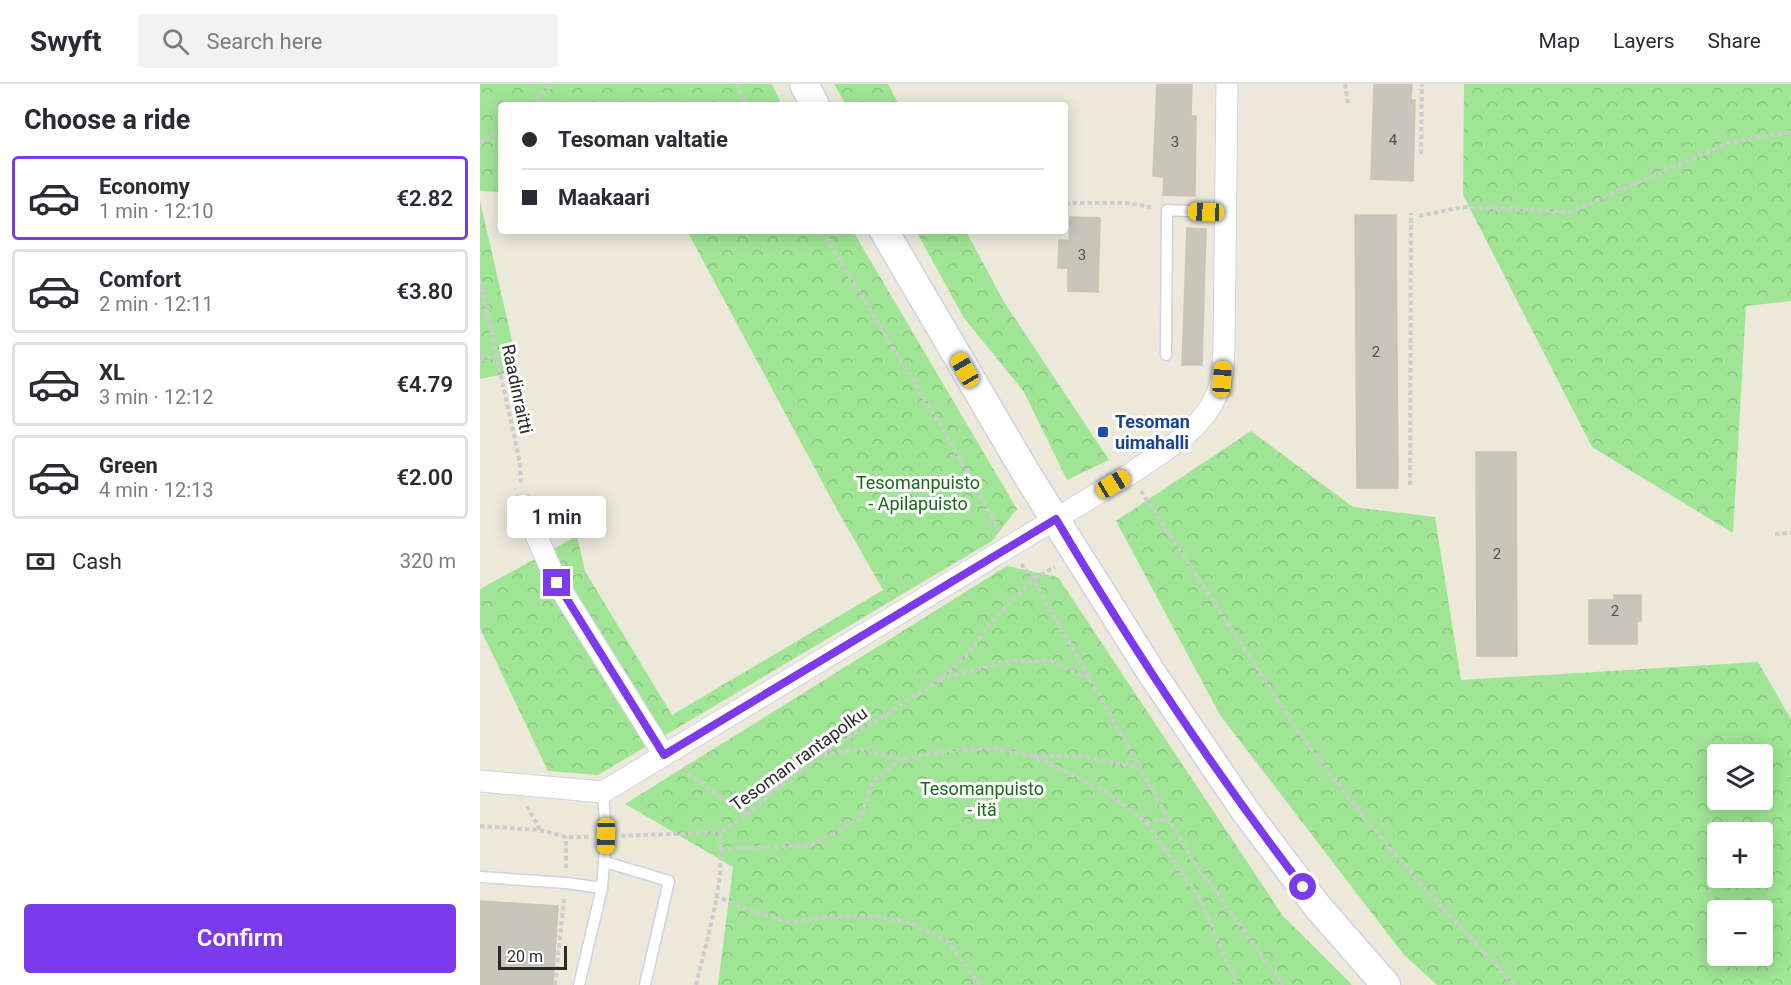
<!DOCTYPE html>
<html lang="en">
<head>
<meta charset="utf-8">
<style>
  :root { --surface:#fff; --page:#f2f2f3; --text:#2b2b33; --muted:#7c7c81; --line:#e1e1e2; --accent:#7c3aed }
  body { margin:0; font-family:Roboto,sans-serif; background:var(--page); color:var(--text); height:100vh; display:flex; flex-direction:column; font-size:22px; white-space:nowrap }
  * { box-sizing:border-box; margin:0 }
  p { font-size:20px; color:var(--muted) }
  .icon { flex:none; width:33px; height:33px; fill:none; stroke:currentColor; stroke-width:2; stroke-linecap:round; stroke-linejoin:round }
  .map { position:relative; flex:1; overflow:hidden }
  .sheet { display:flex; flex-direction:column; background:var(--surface); width:480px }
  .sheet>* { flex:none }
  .hud { position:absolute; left:18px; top:18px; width:570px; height:132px; border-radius:6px; box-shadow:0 3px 15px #0003; display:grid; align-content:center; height:132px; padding:0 24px; background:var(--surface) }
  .buttons { position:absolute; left:1227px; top:660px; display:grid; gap:12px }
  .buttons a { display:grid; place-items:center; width:66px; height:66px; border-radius:6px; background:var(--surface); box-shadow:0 3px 15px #0003; font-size:30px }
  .scale { position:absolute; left:18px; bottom:15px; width:69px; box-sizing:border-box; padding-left:6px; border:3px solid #2a2a2a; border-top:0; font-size:16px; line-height:21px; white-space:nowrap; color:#2a2a2a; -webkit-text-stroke:4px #fff; paint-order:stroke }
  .end { position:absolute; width:27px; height:27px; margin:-14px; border:8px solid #7c3aed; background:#fff; box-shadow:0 0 0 3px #fff }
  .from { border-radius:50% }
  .bubble { position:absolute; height:42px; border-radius:6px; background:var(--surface); box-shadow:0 3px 15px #0003; font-size:20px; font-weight:600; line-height:42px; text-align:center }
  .car { position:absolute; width:18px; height:36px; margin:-18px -9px; border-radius:8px; box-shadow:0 0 4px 2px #0007; background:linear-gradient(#f5c518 24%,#345 0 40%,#f5c518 0 76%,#345 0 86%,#f5c518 0) }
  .hud b { display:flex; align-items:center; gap:21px; height:57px; font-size:22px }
  .hud b+b { border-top:2px solid var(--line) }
  .hud i { width:15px; height:15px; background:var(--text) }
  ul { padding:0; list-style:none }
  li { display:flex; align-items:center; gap:18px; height:84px; margin:0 12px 9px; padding:0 12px; border:3px solid var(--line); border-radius:6px }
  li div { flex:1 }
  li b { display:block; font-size:22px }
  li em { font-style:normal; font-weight:600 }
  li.active { border-color:var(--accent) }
  li>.icon { width:54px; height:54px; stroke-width:1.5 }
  h2 { padding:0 24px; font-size:27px; line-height:72px }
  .pay { display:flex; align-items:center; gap:15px; height:66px; padding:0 24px; font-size:22px }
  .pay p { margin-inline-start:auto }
  .primary-button { display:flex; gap:12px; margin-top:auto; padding:12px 24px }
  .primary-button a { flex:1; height:69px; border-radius:6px; background:var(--accent); color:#fff; font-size:24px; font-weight:600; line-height:69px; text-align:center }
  header { display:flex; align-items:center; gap:36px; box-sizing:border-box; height:84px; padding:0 30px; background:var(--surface); border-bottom:2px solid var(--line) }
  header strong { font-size:28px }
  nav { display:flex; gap:33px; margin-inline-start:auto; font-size:21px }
  .search { width:420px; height:54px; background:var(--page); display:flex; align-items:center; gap:15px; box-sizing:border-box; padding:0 21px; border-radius:6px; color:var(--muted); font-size:22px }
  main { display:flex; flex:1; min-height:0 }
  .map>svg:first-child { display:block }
  .forest { fill:url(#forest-crowns); fill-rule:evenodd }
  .building { fill:#c8c5bb; stroke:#c8c5b5; stroke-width:1.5 }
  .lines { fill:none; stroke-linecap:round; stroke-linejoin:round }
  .lane-casing { stroke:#d1d1e3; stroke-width:13 }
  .street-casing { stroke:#d1d1e3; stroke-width:23 }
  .secondary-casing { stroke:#d1d1e3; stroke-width:31 }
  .path { stroke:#ccc; stroke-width:4; stroke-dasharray:4.5 3; stroke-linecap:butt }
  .lane { stroke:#fff; stroke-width:10 }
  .street { stroke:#fff; stroke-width:21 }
  .secondary { stroke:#fff; stroke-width:28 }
  .route { stroke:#7c3aed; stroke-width:8 }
  .transit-dot { fill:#1a4fb4; stroke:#fff; stroke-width:2 }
  .labels { text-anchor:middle; stroke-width:6; stroke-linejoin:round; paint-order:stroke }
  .number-label { font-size:15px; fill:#52514e }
  .street-label { font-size:18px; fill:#2a2a2a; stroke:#fff }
  .transit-label { font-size:18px; font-weight:bold; fill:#164399; stroke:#fff; text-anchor:start }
  .park-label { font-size:18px; fill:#186918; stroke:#fff }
</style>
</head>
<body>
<header>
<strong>Swyft</strong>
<div class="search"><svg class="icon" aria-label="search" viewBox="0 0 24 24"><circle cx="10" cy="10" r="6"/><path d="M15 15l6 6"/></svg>Search here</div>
<nav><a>Map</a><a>Layers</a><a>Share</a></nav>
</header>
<main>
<section class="sheet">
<h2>Choose a ride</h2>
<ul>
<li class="active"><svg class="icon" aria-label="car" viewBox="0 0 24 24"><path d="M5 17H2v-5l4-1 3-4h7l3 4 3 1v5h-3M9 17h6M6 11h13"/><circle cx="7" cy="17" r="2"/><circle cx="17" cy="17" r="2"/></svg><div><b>Economy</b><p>1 min · 12:10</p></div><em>€2.82</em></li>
<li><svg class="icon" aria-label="car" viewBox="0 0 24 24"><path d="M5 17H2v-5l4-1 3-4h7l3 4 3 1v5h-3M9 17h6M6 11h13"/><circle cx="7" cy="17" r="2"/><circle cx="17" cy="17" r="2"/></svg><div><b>Comfort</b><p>2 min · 12:11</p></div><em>€3.80</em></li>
<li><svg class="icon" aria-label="car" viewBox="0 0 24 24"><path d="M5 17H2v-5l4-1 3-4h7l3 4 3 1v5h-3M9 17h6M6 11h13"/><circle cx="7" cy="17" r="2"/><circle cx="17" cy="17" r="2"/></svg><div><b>XL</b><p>3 min · 12:12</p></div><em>€4.79</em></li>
<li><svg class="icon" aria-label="car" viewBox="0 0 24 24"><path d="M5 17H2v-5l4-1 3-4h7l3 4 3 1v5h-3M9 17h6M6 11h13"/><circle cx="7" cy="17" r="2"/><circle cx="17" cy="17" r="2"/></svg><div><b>Green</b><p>4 min · 12:13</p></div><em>€2.00</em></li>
</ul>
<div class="pay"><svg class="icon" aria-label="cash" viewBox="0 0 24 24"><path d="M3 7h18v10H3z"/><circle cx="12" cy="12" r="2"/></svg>Cash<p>320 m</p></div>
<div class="primary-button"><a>Confirm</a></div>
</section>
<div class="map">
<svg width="1311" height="901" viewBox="0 0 1311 901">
  <defs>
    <pattern id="forest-crowns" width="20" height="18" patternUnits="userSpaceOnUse" patternTransform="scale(1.5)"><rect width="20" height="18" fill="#a0e596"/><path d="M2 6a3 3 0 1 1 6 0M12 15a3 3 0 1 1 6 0" fill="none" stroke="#8ac581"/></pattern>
  </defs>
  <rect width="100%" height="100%" fill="#ece9db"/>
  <g class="forest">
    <path d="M0,0H292L302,21H21V108L0,107Z"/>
    <path d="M354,0H408L419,21H366Z"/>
    <path d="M984,0H1311V217L1266,222L1253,449L1112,363L983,111Z"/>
    <path d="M0,117L39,287L0,295Z"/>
    <path d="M207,147H373L537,425L512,457L118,691L68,687L0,544V505L97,452L105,487L192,631L403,506L354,420Z"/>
    <path d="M436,147H486L524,218L629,376L587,396L544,308L484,234Z"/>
    <path d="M771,347L873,423L955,433L981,596L1278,578L1311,635V901H957L924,871L740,631L636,437ZM1238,670H1282V716H1238ZM1282,748V794H1238V748ZM1282,826V872H1238V826Z"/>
    <path d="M527,482L578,493L803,832L872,901H238L253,783L145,720Z"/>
  </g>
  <g class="building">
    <path d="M677,0H712L711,32H716L715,112L683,111L684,93L673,92Z"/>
    <path d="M894,0H932L931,16H935L933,97L891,95Z"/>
    <path d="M875,131H916L918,404H877Z"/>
    <path d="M590,133L620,134L618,208L588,207V184H578L579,156H589Z"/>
    <path d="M707,144L726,145L722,281H702Z"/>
    <path d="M996,368H1036L1037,572H997Z"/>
    <path d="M1134,511H1161V537H1157V560H1109V516H1134Z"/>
    <path d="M0,817L78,822L73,901H0Z"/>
  </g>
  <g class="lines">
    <g class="lane-casing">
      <g id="lane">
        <path d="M686,271L687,126L746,129"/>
        <path d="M125,778L189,797L165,901"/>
        <path d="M0,793L86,799L122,804"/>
        <path d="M99,901L122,804L126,752L123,708"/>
      </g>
    </g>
    <g class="street-casing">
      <g id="street">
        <path d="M43,421L77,499L184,671"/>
        <path d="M0,697L123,708L650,390C686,365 731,343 741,296C744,286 743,275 744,264L747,0"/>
      </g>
    </g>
    <g class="secondary-casing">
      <g id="secondary">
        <path d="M324,0L335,21"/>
        <path d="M404,147L546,389L671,588L766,728L837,822L906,901"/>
      </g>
    </g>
    <g class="path">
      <path d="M256,0L267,21"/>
      <path d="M865,0L868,19"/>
      <path d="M51,21L72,0"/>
      <path d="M0,60L21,44"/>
      <path d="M941,70L942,0"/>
      <path d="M585,119H647L671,123"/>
      <path d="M939,132L982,123L1091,128L1250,58L1311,48"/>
      <path d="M342,147L460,340L519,446"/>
      <path d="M0,196L40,379L41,401"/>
      <path d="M0,276L16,272"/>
      <path d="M930,401L931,129"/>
      <path d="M661,407L825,657L881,730L946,806L1034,901"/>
      <path d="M1295,450L1311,449"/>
      <path d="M541,480L553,495L710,772L803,901"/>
      <path d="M460,595L532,576L571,577L608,594"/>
      <path d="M343,671L378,665L421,675L466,667L514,664L553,672L627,708L664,737L719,812L757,901"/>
      <path d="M554,672H604L659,684"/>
      <path d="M205,682L210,691L267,731"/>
      <path d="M47,722L60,746"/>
      <path d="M665,737L689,736"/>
      <path d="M0,742L60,746L86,753H109"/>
      <path d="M141,752L240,748"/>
      <path d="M241,765L332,761L381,734L392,698L421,675"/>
      <path d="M86,784V753"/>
      <path d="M235,812L274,828L311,838L349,833L392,832L428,838L467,857L500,901"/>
      <path d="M75,901L84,815"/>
      <path d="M216,901C227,854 246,796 240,748L267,731L290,710L339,672L460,596L486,572L516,533L553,495L575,483"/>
    </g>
    <use href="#lane" class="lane"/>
    <use href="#street" class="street"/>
    <use href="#secondary" class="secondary"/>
  </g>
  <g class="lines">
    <path class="route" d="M77,499L184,671L576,435C651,562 733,686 823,803"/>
  </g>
  <rect class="transit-dot" x="617" y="342" width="12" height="12" rx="3"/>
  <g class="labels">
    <g class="number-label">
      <text x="913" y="61">4</text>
      <text x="695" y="63">3</text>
      <text x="602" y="176">3</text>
      <text x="896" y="273">2</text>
      <text x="1017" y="475">2</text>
      <text x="1135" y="532">2</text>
    </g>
    <g class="street-label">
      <text transform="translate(37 305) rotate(78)" y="6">Raadinraitti</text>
      <text transform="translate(319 675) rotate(-36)" y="6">Tesoman rantapolku</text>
    </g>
    <g class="transit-label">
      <text x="635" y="344">Tesoman<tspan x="635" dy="21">uimahalli</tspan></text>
    </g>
    <g class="park-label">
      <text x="438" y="405">Tesomanpuisto<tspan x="438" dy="21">- Apilapuisto</tspan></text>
      <text x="502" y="711">Tesomanpuisto<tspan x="502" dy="21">- itä</tspan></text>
    </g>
  </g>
</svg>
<div class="buttons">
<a><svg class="icon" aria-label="layers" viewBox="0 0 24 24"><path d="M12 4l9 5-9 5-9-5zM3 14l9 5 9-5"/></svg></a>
<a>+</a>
<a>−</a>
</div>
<div class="scale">20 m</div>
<i class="end from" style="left:823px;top:803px"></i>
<i class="end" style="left:77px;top:499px"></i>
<div class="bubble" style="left:27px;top:412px;width:99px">1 min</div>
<i class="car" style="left:726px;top:128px;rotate:272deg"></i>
<i class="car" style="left:485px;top:286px;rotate:330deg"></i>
<i class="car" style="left:742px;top:295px;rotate:4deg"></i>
<i class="car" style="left:633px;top:400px;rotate:59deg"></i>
<i class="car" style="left:126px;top:752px;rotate:181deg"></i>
<div class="hud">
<b><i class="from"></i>Tesoman valtatie</b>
<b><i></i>Maakaari</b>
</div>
</div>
</main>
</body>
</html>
